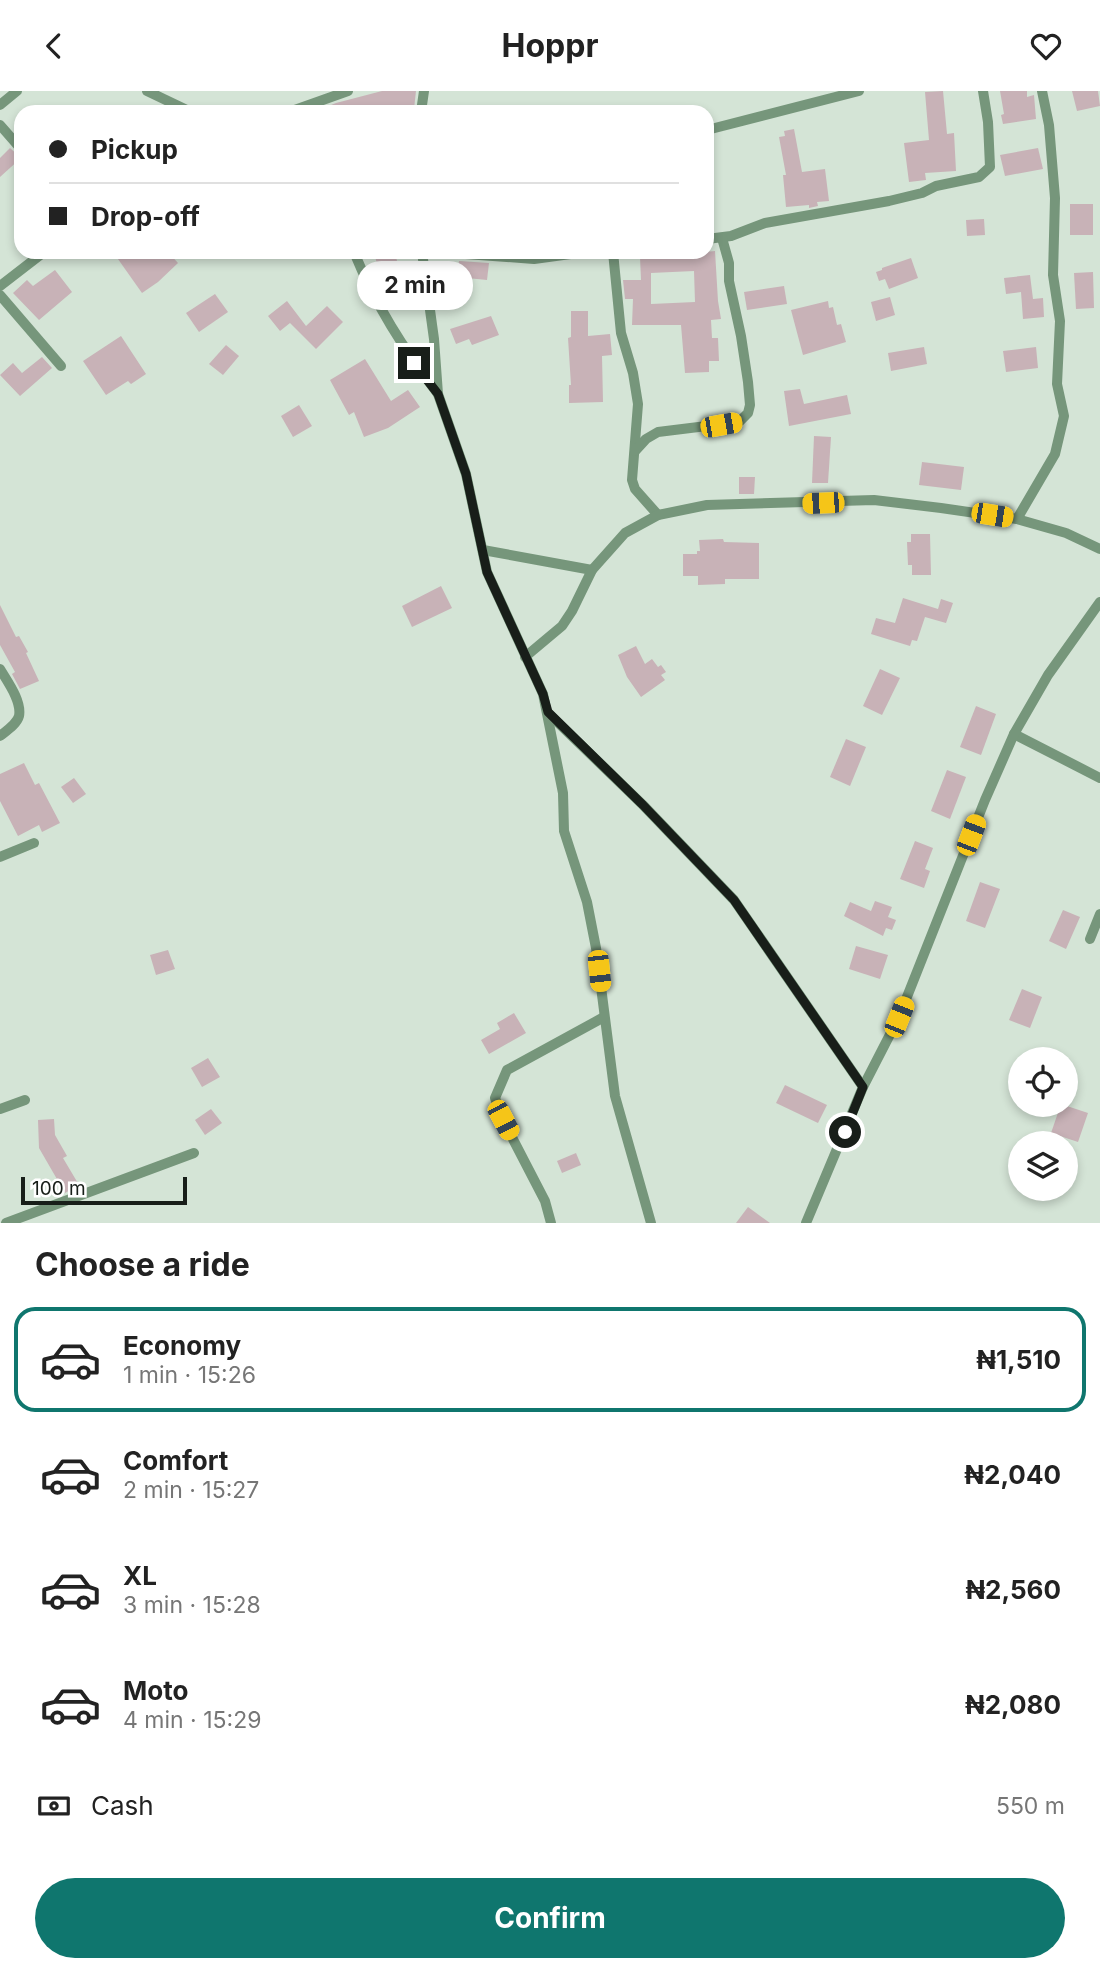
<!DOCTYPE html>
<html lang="en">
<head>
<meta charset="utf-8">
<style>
  :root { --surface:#fff; --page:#f2f2f2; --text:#222; --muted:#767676; --line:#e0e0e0; --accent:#0f766e }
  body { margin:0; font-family:Inter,sans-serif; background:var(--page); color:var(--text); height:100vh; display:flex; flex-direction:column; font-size:26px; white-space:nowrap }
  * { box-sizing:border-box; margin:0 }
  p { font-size:23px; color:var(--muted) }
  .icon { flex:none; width:38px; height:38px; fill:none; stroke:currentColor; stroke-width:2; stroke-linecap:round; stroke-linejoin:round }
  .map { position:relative; height:1132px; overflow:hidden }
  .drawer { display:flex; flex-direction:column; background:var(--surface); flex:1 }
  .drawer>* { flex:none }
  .hud { position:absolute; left:14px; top:14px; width:700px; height:154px; border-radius:21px; box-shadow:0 4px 10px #0003; display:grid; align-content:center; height:154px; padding:0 35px; background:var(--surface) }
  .controls { position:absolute; left:1008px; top:956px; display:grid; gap:14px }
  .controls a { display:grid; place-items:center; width:70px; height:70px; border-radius:50%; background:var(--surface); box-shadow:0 4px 10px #0003; font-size:35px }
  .scale { position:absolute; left:21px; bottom:18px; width:166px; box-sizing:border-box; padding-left:7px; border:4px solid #181e19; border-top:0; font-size:19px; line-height:24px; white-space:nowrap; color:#181e19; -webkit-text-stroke:5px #fff; paint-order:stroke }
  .end { position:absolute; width:32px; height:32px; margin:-16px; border:9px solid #181e19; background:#fff; box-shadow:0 0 0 4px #fff }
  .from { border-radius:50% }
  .bubble { position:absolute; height:49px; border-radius:24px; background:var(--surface); box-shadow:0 4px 10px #0003; font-size:23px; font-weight:700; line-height:49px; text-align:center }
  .car { position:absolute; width:21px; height:42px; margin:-21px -10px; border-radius:9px; box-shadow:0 0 5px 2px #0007; background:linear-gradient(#f5c518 24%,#345 0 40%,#f5c518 0 76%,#345 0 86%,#f5c518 0) }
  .hud b { display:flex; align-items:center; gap:24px; height:66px; font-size:26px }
  .hud b+b { border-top:2px solid var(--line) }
  .hud i { width:18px; height:18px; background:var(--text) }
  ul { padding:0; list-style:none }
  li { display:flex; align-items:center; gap:21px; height:105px; margin:0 14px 10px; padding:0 21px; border:4px solid transparent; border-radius:21px }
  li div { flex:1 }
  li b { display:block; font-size:26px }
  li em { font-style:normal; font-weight:700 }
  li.on { border-color:var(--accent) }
  li>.icon { width:63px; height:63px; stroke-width:1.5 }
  h2 { padding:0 35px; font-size:32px; line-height:84px }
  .pay { display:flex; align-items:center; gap:18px; height:77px; padding:0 35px; font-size:26px }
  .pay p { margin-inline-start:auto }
  .cta { display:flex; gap:14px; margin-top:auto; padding:14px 35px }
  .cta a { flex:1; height:80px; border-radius:42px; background:var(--accent); color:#fff; font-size:28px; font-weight:700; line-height:80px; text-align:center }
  header { display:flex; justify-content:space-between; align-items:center; height:91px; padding:0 35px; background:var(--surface); font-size:32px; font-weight:700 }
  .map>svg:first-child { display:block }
  .building { fill:#c8b2b7; fill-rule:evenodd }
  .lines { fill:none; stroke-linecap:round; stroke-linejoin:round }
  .street { stroke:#76967b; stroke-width:10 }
  .route { stroke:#181e19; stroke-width:9 }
</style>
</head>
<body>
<header><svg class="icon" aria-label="back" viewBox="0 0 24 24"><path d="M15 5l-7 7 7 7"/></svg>Hoppr<svg class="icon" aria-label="heart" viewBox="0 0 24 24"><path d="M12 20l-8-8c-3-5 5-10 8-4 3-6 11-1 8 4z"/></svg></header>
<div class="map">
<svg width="1100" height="1132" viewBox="0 0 1100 1132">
  <rect width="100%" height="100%" fill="#d4e4d6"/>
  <g class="building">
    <path d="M382,0H416L414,18L384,21H314L336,12Z"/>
    <path d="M943,0L947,43L954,42L956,80L925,82L926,89L909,91L904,52L929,49L925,1Z"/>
    <path d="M1000,0H1027V6L1034,4L1036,28L1003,33L1001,24L1004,23Z"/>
    <path d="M1072,0H1098L1100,15L1077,20Z"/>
    <path d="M794,38L802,81L825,78L829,110L817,111L818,115L809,117V114L786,116L783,84H786L779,46L785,45L784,40Z"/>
    <path d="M10,57L21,67L0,86V67Z"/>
    <path d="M1038,57L1043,78L1005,85L1000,64Z"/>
    <rect x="1070" y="113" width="23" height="31"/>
    <path d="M984,128L985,144L967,145L966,129Z"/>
    <path d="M715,160L718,210L721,228L711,229L712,247H718L719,270H709V281L685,282L681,234H632L633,208H625L623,189H641L640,166L696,164V162ZM694,180L695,211L651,213V182Z"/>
    <path d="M113,161H168L178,172L158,191L142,202Z"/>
    <path d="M374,161H395L403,197L418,196L420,215L390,218L387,213L385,190L376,192L374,188L371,174L377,173Z"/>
    <path d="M911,167L918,187L889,198L885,188L879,190L876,181L882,179V177Z"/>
    <path d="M459,170L489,172L487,189L457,186Z"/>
    <path d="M55,179L72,201L39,229L13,202L27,189L33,195Z"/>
    <path d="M1093,181L1094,217L1076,218L1074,182Z"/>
    <path d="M1030,184L1033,208L1043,207L1044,226L1023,228L1021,201L1006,203L1004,187Z"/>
    <path d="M784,195L787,213L747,219L744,201Z"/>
    <path d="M215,203L228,221L199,241L186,222Z"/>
    <path d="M890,206L895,224L876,230L871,211Z"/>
    <path d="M287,210L306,235L327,215L343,231L316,258L290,232L280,240L268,225Z"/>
    <path d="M828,210L829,217L833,216L837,234L841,233L846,251L803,264L791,219Z"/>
    <path d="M571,220H588V245L610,243L612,264L602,265L603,311L569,312V294H571L568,247L571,246Z"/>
    <path d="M491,225L499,244L472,254L469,248L456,253L450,238Z"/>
    <path d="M121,245L146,283L131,293L128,290L106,304L83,270Z"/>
    <path d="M226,254L239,265L223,284L209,273Z"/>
    <path d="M924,256L927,273L891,280L888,262Z"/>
    <path d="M1036,256L1038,277L1006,281L1003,260Z"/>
    <path d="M42,266L52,277L20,305L0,284L13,272L22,282Z"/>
    <path d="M365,268L391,310L408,299L420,316L388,337L364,346L354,321L349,324L330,289Z"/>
    <path d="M800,298L804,313L847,304L851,323L789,335L784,300Z"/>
    <path d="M299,314L312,335L293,346L281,325Z"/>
    <path d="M814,345L831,346L828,392H812Z"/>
    <path d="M922,371L964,376L961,399L919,394Z"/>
    <path d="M739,386H755L754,403H739Z"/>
    <path d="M911,443H930L931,484H912V474H908L907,451H911Z"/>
    <path d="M723,448L724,451L759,452V488H725V493L698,494V485H683V463H697V460H700L699,449Z"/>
    <path d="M441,495L452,517L412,536L402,515Z"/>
    <path d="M903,507L938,518L941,508L953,512L946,532L925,526L917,550L912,549L910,555L871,543L876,527L895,532Z"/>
    <path d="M0,514L16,546L19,545L28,561L26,562L39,590L20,598L12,583L15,581L0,554Z"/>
    <path d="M636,555L645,573L652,568L658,576L661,574L666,581L661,584L665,589L641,606L627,586L618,564Z"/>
    <path d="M880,578L900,587L882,624L863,615Z"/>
    <path d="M976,615L996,623L981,664L960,656Z"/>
    <path d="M846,648L866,656L850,695L830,686Z"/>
    <path d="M24,672L35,694L39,692L60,732L42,741L39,734L18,745L0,710V683Z"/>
    <path d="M947,679L966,686L950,728L931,720Z"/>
    <path d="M74,687L86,703L73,712L61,696Z"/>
    <path d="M915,750L933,757L925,778L930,780L924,797L900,788Z"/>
    <path d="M980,791L1000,798L985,837L966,830Z"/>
    <path d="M875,810L892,816L888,826L896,829L892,839L886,837L883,845L844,825L850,811L871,820Z"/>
    <path d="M1063,819L1080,826L1066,858L1049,850Z"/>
    <path d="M856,855L888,864L880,888L849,878Z"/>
    <path d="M168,859L175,878L156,884L150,864Z"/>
    <path d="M1022,898L1042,906L1030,937L1009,929Z"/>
    <path d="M514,922L526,942L489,963L481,949L500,938L497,932Z"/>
    <path d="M208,967L220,986L202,996L191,977Z"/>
    <path d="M785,994L827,1014L818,1032L776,1012Z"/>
    <path d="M1061,1013L1088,1022L1078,1051L1051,1042Z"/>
    <path d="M211,1018L222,1032L205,1044L195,1029Z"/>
    <path d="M54,1028L55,1044L67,1065L63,1067L79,1094L65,1102L39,1057L38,1029Z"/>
    <path d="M576,1062L581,1074L562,1082L557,1070Z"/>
    <path d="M748,1116L770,1132H736Z"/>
  </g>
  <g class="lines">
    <g class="street">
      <path d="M147,0L191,21"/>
      <path d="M0,14L17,0"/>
      <path d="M289,21L348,0"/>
      <path d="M421,21L424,0"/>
      <path d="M0,34L21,58"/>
      <path d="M707,39L859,0"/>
      <path d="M707,148L731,145L765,132L889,110L922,102L936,95L979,86L990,76L988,31L983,0"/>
      <path d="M354,161C376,215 403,257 438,303"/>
      <path d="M422,161L434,248L438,303L466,383L487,481L543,603L563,702L564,740L587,811L596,857L615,1005L651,1132"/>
      <path d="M438,161L534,168L585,161"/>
      <path d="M613,161L621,242L633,282L638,313L632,389L635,398L658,424"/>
      <path d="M0,195L44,161"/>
      <path d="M0,204L61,275"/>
      <path d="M635,360L646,348L658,341L739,331L748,322L750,314L748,291L741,245L729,190V172L722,147"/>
      <path d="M1017,428L1055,363L1064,325L1057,293L1060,230L1053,184L1055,107L1049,34L1042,0"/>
      <path d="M483,459L592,479"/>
      <path d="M525,566L562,535L572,520L592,479L625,442L658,424L707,414L874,409L941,417L1017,428L1066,442L1100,458"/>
      <path d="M0,578C7,590 22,610 19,625C17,633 6,640 0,645"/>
      <path d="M548,622L643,714L734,809L863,996"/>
      <path d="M1014,643L1100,687"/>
      <path d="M0,766L34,752"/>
      <path d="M1090,848L1100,823"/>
      <path d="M0,1018L25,1009"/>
      <path d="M6,1132L194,1062"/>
      <path d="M551,1132L545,1110L503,1029L495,1007L507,979L604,926"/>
      <path d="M806,1132L863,996L899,926L985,709L1014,643L1048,584L1100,511"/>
    </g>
  </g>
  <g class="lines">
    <path class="route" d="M414,272L438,303L466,383L487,481L543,603L548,621L643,714L734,809L863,996L845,1041"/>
  </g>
</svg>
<div class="controls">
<a><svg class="icon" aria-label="locate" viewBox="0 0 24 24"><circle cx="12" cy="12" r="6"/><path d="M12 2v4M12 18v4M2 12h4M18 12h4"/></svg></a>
<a><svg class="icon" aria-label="layers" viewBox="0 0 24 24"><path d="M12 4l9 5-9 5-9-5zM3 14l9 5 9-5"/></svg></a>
</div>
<div class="scale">100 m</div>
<i class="end from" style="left:845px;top:1041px"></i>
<i class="end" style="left:414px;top:272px"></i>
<div class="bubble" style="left:357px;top:170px;width:116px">2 min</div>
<i class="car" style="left:721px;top:334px;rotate:80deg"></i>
<i class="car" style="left:823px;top:412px;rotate:268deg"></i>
<i class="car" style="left:992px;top:424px;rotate:99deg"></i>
<i class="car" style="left:971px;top:744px;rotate:21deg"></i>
<i class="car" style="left:599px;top:880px;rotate:174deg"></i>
<i class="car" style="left:899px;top:926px;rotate:22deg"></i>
<i class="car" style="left:503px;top:1029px;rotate:152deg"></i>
<div class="hud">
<b><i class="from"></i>Pickup</b>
<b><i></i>Drop-off</b>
</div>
</div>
<section class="drawer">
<h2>Choose a ride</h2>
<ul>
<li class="on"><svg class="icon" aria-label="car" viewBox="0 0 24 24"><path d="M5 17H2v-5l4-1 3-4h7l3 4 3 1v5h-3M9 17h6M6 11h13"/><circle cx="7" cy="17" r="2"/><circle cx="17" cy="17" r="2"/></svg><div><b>Economy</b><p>1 min · 15:26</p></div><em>₦1,510</em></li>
<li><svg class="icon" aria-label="car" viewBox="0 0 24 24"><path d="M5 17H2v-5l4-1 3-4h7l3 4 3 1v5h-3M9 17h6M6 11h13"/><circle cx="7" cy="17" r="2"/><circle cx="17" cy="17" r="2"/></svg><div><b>Comfort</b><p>2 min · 15:27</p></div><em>₦2,040</em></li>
<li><svg class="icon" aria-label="car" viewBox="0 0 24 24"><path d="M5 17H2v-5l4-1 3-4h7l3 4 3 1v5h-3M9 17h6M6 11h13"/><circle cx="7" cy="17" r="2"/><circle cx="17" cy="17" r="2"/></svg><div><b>XL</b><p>3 min · 15:28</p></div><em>₦2,560</em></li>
<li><svg class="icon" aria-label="car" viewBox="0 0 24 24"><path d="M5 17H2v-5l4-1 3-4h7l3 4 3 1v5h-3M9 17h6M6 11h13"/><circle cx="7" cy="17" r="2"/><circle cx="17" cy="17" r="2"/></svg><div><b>Moto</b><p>4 min · 15:29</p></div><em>₦2,080</em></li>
</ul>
<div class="pay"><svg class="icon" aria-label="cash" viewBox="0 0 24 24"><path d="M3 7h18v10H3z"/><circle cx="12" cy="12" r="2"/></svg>Cash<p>550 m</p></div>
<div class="cta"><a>Confirm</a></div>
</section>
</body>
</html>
